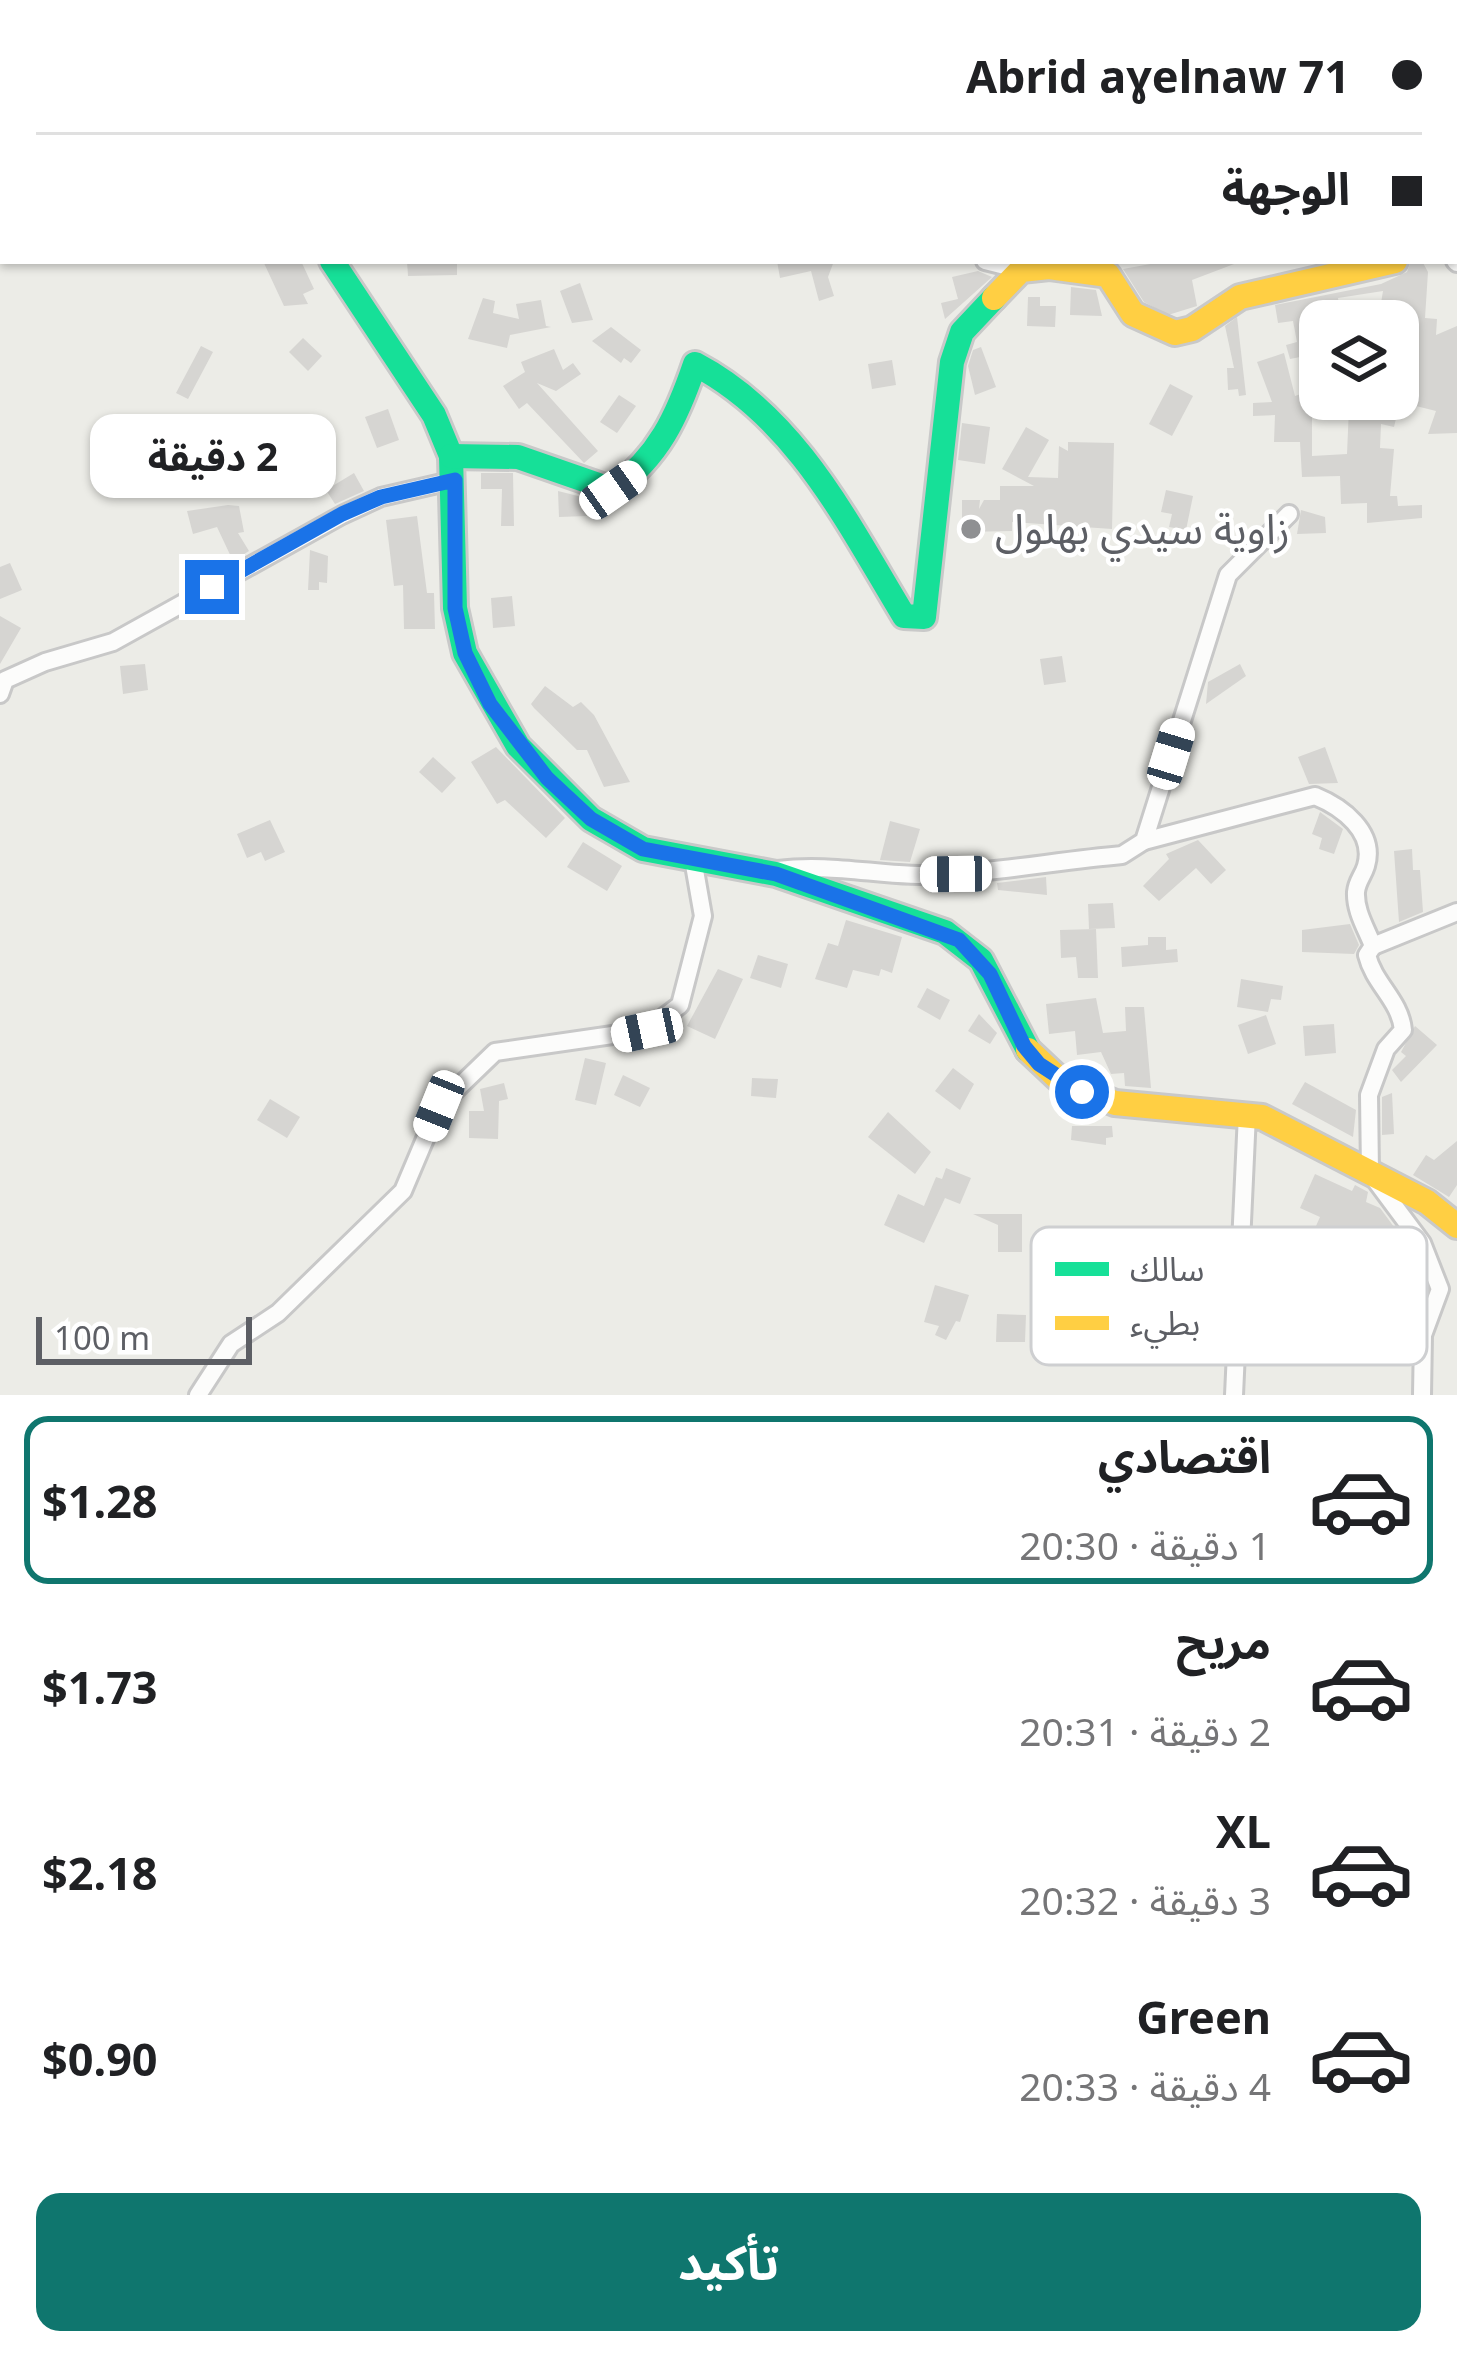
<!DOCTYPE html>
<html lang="ar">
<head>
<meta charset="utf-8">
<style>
  :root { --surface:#fff; --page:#f2f2f2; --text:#202124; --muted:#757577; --line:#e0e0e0; --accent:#0f766e }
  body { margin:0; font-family:"Noto Sans","Noto Sans Arabic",sans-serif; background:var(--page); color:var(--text); direction:rtl; height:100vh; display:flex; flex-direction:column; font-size:45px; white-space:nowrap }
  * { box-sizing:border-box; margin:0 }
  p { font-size:39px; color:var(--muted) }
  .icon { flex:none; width:66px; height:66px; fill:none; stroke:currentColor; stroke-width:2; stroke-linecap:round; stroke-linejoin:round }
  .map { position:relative; height:1395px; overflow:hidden; direction:ltr }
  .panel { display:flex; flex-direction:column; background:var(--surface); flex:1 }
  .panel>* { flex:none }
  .guide { position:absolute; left:0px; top:0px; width:1458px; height:264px; box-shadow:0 3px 9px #0004; direction:rtl; display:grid; align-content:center; height:264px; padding:0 36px; background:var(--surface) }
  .controls { position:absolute; left:1299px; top:300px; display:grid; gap:24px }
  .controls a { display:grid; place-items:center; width:120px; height:120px; border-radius:24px; background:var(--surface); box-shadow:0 3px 9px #0004; font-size:60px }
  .scale { position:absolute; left:36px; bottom:30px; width:216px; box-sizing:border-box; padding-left:12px; border:6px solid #5d5f65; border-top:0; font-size:33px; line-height:42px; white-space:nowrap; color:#5d5f65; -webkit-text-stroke:9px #fff; paint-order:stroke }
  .end { position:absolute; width:54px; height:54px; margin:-27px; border:15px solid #1a73e8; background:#fff; box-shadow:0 0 0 6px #fff }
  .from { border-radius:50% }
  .bubble { position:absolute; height:84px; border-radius:24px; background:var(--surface); box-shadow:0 3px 9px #0004; font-size:39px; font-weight:700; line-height:84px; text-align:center; direction:rtl }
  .car { position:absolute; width:36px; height:72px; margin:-36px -18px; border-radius:15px; box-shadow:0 0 9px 3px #0007; background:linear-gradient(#fff 24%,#345 0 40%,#fff 0 76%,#345 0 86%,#fff 0) }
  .guide b { display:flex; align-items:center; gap:42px; height:114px; font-size:45px }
  .guide b+b { border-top:3px solid var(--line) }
  .guide i { width:30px; height:30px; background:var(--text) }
  ul { padding:21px 0 0; list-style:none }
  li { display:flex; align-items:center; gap:36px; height:168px; margin:0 24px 18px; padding:0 12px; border:6px solid transparent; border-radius:24px }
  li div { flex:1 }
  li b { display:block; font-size:45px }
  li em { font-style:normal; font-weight:700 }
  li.selected { border-color:var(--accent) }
  li>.icon { width:108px; height:108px; stroke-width:1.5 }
  .cta { display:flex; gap:24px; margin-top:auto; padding:24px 36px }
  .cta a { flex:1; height:138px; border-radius:24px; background:var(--accent); color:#fff; font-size:48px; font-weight:700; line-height:138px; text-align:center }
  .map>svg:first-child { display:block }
  .building { fill:#d6d5d2 }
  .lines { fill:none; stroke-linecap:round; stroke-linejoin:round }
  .street-casing { stroke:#c8c8c8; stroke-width:22 }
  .fast-casing { stroke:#c9c9c9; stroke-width:30 }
  .slow-casing { stroke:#c9c9c9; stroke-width:30 }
  .street { stroke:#fcfcfb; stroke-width:16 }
  .fast { stroke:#16e098; stroke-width:24 }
  .slow { stroke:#ffcf43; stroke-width:24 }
  .route { stroke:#1a73e8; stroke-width:15 }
  .poi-dot { fill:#8f9092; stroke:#fff; stroke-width:4.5 }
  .labels { text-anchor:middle; stroke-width:9; stroke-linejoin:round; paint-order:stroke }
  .poi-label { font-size:42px; fill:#5d5f65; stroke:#fff; text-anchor:start }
  .key { fill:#fff; stroke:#cecfd1; stroke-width:3 }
  .key-label { font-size:33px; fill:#5d5f65 }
</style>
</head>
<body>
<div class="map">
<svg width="1457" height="1395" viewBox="0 0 1457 1395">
  <rect width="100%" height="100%" fill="#ecece7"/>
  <g class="building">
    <path d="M263,261H301L314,289L303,294L308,304L284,306Z"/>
    <path d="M407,261H457V275L408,276Z"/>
    <path d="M777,261H834L828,277L834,296L819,301L811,271L780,278Z"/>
    <path d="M1167,261H1242L1192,280L1197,306L1168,315L1144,302L1123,269Z"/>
    <path d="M1411,261H1422L1428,272L1425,318L1437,319L1436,335L1457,326V433L1428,434L1436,411L1400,402L1394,427L1381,424L1380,448L1394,449L1390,496H1397L1398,506L1422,505V518L1367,523V503L1341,504L1340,476L1302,477L1300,442H1274L1275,415L1253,416V403L1272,402L1257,362L1284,353L1295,396L1312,390V456L1347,454L1349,407L1374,409L1376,400L1398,399V321H1378L1383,291L1338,298L1341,321H1320V353L1290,359L1286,345L1297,342L1293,321L1278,323L1275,305L1381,284L1407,272Z"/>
    <path d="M978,271L992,277L945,319L941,303L958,299L952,277Z"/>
    <path d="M580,283L593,320L572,323L560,291Z"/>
    <path d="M1071,287L1096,290L1102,316L1070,315Z"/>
    <path d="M1028,297H1040V306H1056L1055,327L1027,326Z"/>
    <path d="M483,298L495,301L493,313L519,319L516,304L541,300L546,326L551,327L510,335L507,348L468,339Z"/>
    <path d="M1237,317L1246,395L1239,396L1238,389L1228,390L1227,368H1234L1225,326Z"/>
    <path d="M611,327L641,350L631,363L624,358L621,363L592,341Z"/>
    <path d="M303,338L322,356L308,371L289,352Z"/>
    <path d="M201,346L213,352L188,399L176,393Z"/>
    <path d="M981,347L996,387L975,395L968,366L973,350Z"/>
    <path d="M554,349L563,370L573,363L581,374L556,391L537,383L598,451L584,463L527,403L519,409L503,386L525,372L521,362Z"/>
    <path d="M892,360L896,385L872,389L868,364Z"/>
    <path d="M1170,384L1193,396L1172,436L1149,424Z"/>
    <path d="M619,395L636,406L617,433L600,422Z"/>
    <path d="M388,409L399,440L377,448L365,417Z"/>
    <path d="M962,423L990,427L985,464L958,460Z"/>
    <path d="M1026,427L1049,440L1028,477L1058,478L1059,446L1068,451V442L1114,443L1112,529L1012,522V531L962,532V500H980L979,509L984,500H1000V486H1034L1002,469Z"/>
    <path d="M354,473L364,491L335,504L326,490Z"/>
    <path d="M481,473H513L514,526H501L502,489H481Z"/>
    <path d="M1166,490L1193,496L1186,530L1169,527L1172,514L1161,512Z"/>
    <path d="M558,491L586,498L587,516L559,517Z"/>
    <path d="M228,505L239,506L244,532L238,533L249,551L233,561L217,527L193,534L187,511Z"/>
    <path d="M1301,510L1325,517L1326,533L1297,534Z"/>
    <path d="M417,516L427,593H434L435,629H404L403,585L394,586L386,520Z"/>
    <path d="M310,550L328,556L327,583L319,582V590H308Z"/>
    <path d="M10,563L22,590L0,599V567Z"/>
    <path d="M512,596L515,626L493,628L491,598Z"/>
    <path d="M0,616L21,628L0,664Z"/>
    <path d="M1062,656L1066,682L1044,685L1040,659Z"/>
    <path d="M145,664L148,690L123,694L120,666Z"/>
    <path d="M1240,664L1246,676L1206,704L1208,682Z"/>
    <path d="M545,686L573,707L581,702L594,715L630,782L604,787L587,750H577L534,708L531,704Z"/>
    <path d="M496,747L565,818L546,838L505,800L497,804L471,762Z"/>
    <path d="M1325,747L1338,783L1309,784L1298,757Z"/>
    <path d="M433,757L456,778L442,793L419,772Z"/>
    <path d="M1320,812L1343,829L1334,854L1319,849L1322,838L1312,834Z"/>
    <path d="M270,820L285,852L265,861L261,852L247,858L237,834Z"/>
    <path d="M890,821L920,829L910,862L880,860Z"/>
    <path d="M1198,840L1226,870L1211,884L1196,868L1159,901L1143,886L1169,859L1166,854Z"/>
    <path d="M583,842L622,866L607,891L567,867Z"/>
    <path d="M1412,849L1413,870H1420L1423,912L1399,922L1394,851Z"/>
    <path d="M1046,877L1047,895L998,890L997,883Z"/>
    <path d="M1113,903L1115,928L1089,929L1088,904Z"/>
    <path d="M846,920L902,937L892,973L881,969L879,976L853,970L847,988L815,979L828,943L838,946Z"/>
    <path d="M1350,924L1359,945L1354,954L1302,952V930Z"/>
    <path d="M1096,929L1098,978H1078L1076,957L1061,958L1060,930Z"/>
    <path d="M1148,937H1166V950L1177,949L1178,962L1122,967L1121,947L1148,945Z"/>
    <path d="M758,955L788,964L781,988L750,978Z"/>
    <path d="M718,969L743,979L715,1039L687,1026Z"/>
    <path d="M1241,979L1283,986L1281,1000L1271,999L1268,1012L1237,1007Z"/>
    <path d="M927,988L950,1000L940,1020L917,1007Z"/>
    <path d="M1096,998L1103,1033L1126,1031L1125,1007H1144L1151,1088L1125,1086L1124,1073L1111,1074L1101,1052L1077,1055L1075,1031L1049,1034L1046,1004Z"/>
    <path d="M979,1014L997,1033L990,1044L968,1031Z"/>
    <path d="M1266,1015L1276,1044L1248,1054L1238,1025Z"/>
    <path d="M1334,1024L1336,1053L1305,1056L1303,1026Z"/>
    <path d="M1415,1026L1437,1045L1401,1082L1392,1070L1406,1056L1401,1052Z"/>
    <path d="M585,1058L606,1063L596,1105L575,1100Z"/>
    <path d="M953,1068L974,1084L960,1110L935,1091Z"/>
    <path d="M623,1075L650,1088L640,1107L614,1095Z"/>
    <path d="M752,1078L778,1079L776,1098L751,1096Z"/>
    <path d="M1305,1082L1356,1110L1353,1137L1292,1104Z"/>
    <path d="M504,1083L508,1099L499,1101L498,1139L469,1138V1111H484L480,1089Z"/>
    <path d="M1392,1093L1394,1134L1382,1135V1097Z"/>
    <path d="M270,1099L300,1117L287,1138L257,1120Z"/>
    <path d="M888,1112L931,1152L915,1174L868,1137Z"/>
    <path d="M1072,1126H1112L1113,1137L1106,1138V1145L1071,1140Z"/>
    <path d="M1457,1141V1185L1449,1197L1413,1175L1426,1155L1434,1160Z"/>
    <path d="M946,1168L971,1178L960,1204L945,1198L924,1243L884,1225L898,1194L924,1206L936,1177L942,1179Z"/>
    <path d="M1315,1174L1352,1191L1355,1185L1368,1192L1366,1202L1380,1208L1397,1231L1386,1254L1334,1227L1332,1231L1316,1226L1320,1217L1300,1208Z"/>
    <path d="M973,1214H1022V1252H998V1225Z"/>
    <path d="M935,1285L969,1295L960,1322L956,1321L946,1340L935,1335L939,1326L924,1322Z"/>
    <path d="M997,1314L1026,1315L1025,1342H996Z"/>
  </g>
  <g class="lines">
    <g class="street-casing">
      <g id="street">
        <path d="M1211,0L1212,3"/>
        <path d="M1270,0L1273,3"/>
        <path d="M1394,3L1396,0"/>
        <path d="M0,170L3,171"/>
        <path d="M1455,230L1457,228"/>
        <path d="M985,261L1021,270"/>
        <path d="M1455,261L1457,263"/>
        <path d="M0,694L5,680L45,662L113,642L342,515L381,497L455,480"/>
        <path d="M1144,841L1315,796C1342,807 1376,832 1366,866C1363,876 1357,881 1356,892C1355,911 1366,928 1373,946L1367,955C1374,984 1400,1000 1403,1030L1386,1049L1369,1095L1370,1173L1422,1243L1440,1289L1423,1335L1422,1395"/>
        <path d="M778,870C837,862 894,880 954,874C1010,870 1066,860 1122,855L1144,841L1228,575L1289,514"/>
        <path d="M1373,946L1457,912"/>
        <path d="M198,1395L231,1344L278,1313L403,1191L439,1106L495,1052L647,1030L680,1005L703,916L693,859"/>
        <path d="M1234,1395L1247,1114"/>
      </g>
    </g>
    <g class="fast-casing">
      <g id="fast">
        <path d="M159,0L163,3"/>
        <path d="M332,261L434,415L451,456L455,608L465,653L518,746L591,819L643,849L776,874L945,932L981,960L1028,1050"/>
        <path d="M451,456L518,457L613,490C659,456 677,417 695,364C796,417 847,522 904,616L924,617L952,362L962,332L994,298"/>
      </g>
    </g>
    <g class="slow-casing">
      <g id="slow">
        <path d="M994,298L1021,270L1049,267L1108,275L1133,314L1175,333L1192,329L1240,297L1395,261"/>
        <path d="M1028,1050L1061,1081L1115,1103L1262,1117L1427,1202L1457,1226"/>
      </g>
    </g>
    <use href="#street" class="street"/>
    <use href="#fast" class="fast"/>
    <use href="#slow" class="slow"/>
  </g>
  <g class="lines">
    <path class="route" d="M212,587L342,514L381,497L455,480V608L465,653L490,704L547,778L591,819L643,849L776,874L959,940L990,974L1024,1046L1039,1064L1082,1092"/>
  </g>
  <circle class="poi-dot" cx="971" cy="529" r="12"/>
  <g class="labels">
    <g class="poi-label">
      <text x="995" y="544">زاوية سيدي بهلول</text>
    </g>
  </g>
  <rect x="1031" y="1227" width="396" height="138" rx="18" class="key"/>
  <rect x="1055" y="1262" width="54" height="14" fill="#16e098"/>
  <rect x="1055" y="1316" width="54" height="14" fill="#ffcf43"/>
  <g class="key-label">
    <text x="1130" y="1281">سالك</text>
    <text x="1130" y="1335">بطيء</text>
  </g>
</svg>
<div class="controls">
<a><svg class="icon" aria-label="layers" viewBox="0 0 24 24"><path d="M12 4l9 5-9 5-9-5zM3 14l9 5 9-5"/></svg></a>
</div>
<div class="scale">100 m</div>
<i class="end from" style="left:1082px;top:1092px"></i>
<i class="end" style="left:212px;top:587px"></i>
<div class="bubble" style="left:90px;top:414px;width:246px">2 دقيقة</div>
<i class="car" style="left:613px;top:490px;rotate:55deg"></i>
<i class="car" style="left:1171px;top:754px;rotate:17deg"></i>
<i class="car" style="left:956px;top:874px;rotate:269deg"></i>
<i class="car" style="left:647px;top:1030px;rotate:258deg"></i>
<i class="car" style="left:439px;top:1106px;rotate:202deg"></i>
<div class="guide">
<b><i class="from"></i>Abrid aɣelnaw 71</b>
<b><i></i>الوجهة</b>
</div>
</div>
<section class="panel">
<ul>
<li class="selected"><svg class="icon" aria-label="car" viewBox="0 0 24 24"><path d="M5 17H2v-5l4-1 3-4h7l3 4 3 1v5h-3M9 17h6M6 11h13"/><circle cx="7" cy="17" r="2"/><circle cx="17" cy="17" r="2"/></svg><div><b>اقتصادي</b><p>1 دقيقة · 20:30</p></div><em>$1.28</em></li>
<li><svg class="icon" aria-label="car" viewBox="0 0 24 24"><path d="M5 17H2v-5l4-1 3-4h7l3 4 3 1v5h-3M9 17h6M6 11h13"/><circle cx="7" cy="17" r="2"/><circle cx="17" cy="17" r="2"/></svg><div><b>مريح</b><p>2 دقيقة · 20:31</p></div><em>$1.73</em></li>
<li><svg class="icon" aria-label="car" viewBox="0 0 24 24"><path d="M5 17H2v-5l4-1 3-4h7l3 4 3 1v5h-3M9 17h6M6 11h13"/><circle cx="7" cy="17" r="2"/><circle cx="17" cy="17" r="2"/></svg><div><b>XL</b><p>3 دقيقة · 20:32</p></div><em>$2.18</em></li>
<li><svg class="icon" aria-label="car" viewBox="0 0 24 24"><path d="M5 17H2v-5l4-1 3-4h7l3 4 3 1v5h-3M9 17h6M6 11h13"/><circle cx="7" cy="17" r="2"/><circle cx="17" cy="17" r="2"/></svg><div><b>Green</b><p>4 دقيقة · 20:33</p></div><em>$0.90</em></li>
</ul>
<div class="cta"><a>تأكيد</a></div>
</section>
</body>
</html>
